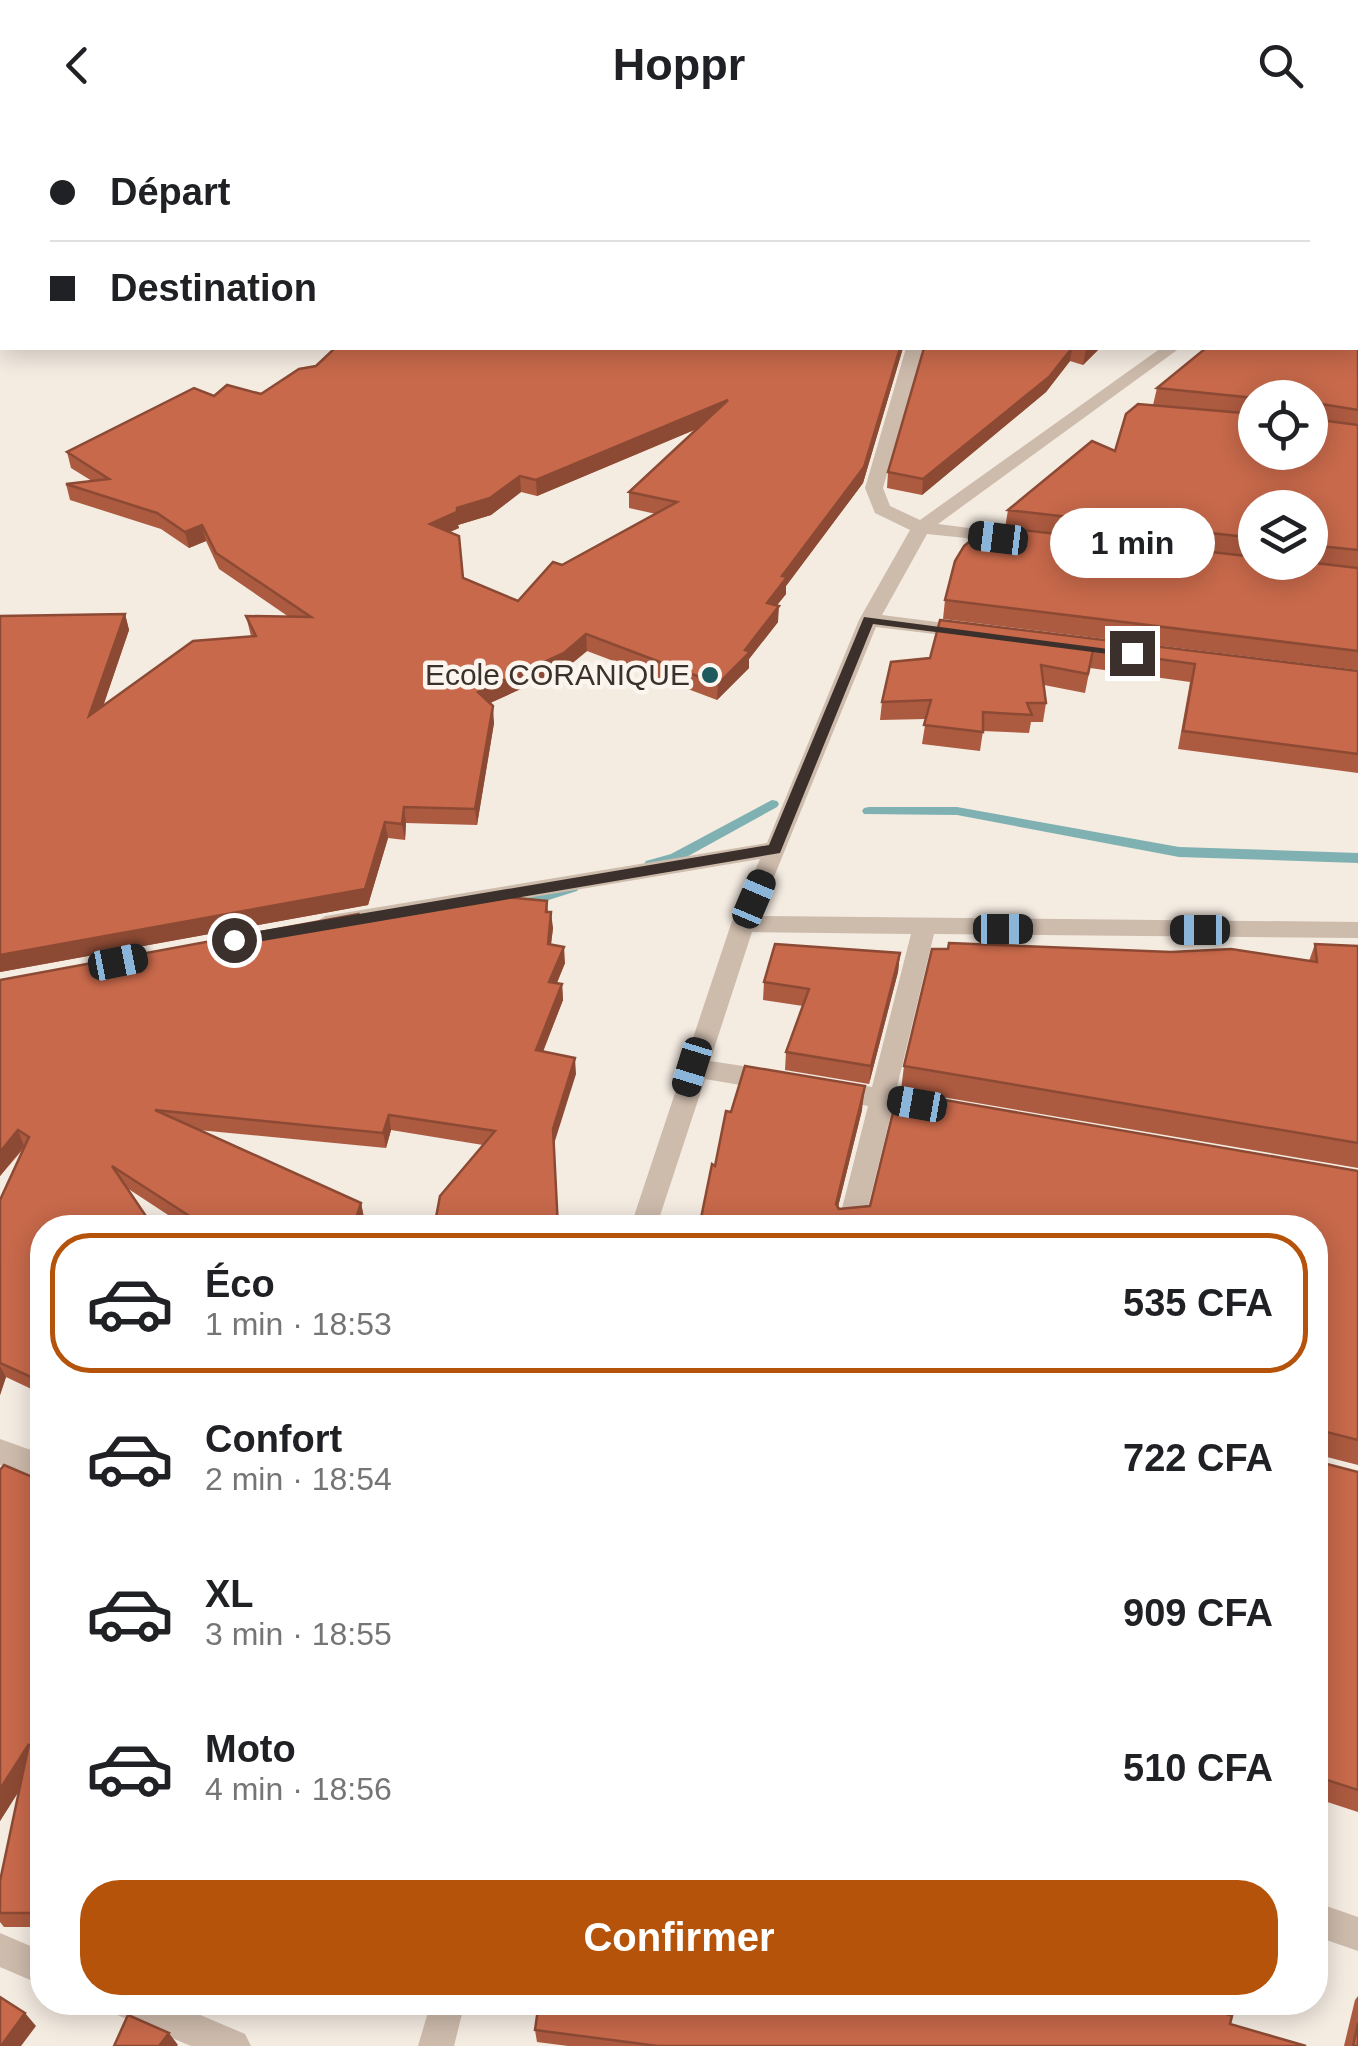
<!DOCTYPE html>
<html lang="fr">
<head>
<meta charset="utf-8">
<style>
  :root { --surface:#fff; --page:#f2f2f2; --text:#202124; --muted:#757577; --line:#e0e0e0; --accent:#b45309 }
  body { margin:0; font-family:Arial,sans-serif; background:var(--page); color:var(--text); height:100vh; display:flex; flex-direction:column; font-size:38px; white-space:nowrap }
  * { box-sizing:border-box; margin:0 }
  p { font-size:32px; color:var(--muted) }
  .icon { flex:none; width:55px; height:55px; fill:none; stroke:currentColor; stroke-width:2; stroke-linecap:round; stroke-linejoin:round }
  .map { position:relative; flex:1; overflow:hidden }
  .side { position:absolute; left:30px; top:1085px; width:1298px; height:800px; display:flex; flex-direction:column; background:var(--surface); border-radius:40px; box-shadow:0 5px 25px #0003 }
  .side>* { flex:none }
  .top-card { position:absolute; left:0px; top:0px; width:1360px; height:220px; box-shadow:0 5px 25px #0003; display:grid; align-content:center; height:220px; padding:0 50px; background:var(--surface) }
  .fabs { position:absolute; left:1238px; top:250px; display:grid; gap:20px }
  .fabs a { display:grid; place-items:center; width:90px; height:90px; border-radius:50%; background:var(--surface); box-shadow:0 5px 25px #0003; font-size:50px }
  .end { position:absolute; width:45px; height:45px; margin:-22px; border:12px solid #3b302b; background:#fff; box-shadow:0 0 0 5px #fff }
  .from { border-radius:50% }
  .bubble { position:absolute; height:70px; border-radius:35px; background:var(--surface); box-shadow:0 5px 25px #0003; font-size:32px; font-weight:700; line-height:70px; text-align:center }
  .car { position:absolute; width:30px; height:60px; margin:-30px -15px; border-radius:12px; box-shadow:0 0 8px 2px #0007; background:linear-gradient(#222 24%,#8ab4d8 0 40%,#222 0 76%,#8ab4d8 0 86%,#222 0) }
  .top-card b { display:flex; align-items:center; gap:35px; height:95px; font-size:38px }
  .top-card b+b { border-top:2px solid var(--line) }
  .top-card i { width:25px; height:25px; background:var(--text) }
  ul { padding:18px 0 0; list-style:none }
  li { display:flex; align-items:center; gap:30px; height:140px; margin:0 20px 15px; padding:0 30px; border:5px solid transparent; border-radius:40px }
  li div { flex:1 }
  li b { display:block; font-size:38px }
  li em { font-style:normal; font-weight:700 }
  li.selected { border-color:var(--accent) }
  li>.icon { width:90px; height:90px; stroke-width:1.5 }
  .primary-button { display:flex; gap:20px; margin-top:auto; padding:20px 50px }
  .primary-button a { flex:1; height:115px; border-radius:40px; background:var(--accent); color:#fff; font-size:40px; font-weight:700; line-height:115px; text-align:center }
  header { display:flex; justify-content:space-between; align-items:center; height:130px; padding:0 50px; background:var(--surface); font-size:45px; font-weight:700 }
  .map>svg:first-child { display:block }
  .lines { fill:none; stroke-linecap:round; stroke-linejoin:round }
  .stream { fill:#7fb0b2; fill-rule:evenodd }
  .minor { fill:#cdbbac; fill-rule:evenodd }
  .wall { fill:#ac5a40; fill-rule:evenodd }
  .shaded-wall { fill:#8c4a34 }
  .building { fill:#c8694b; stroke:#8c4a34; stroke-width:2.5; fill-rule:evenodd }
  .route { fill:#3b302b }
  .poi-dot { fill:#1f5a5e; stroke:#fbf5ee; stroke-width:4 }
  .labels { text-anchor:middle; stroke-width:9; stroke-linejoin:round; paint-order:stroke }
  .poi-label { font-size:30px; fill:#3b302b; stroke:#fbf5ee; text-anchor:end }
</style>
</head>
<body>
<header><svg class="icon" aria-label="back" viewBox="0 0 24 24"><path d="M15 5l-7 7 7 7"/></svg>Hoppr<svg class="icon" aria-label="search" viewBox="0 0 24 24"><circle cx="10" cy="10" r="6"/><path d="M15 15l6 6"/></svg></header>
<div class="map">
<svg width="1358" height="1916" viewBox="0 0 1358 1916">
  <rect width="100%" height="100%" fill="#f4ebe1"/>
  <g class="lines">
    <g class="stream">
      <path d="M772,670L777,671L779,674L777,677L681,730L651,739L644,734L646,731L671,724Z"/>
      <path d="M869,677H957L1179,717L1358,723V733L1179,727L957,685L864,684L862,681L864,678Z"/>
      <path d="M572,753L577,755L579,758L577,761L517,780L510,775L512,772Z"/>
    </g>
    <g class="minor">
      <path d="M906,218H923L883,358L890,376L920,390L1161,218H1180L938,394L1008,403L1018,409L1015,413L927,404L882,485L968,496L978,502L968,508L876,497L758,786L1358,792V808L934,804L896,961L938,969L942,976L938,983L929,986L892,980L863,1098H837L868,976L822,967L818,960L822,953L831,950L872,957L911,804L752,802L710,931L776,941L785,944L788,951L785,958L776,961L705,949L656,1098H630L682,942L680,937L686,929L731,794L760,729L325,802L313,794L325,786L767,713L859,490L910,400L875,383L865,358Z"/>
      <path d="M0,1309L42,1324V1350L0,1335Z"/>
      <path d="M1315,1772L1358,1787V1821L1315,1806Z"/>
      <path d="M0,1803L42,1821V1855L0,1837Z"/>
      <path d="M110,1872H170L245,1904L251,1916H191L115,1884Z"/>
      <path d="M431,1872H465L454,1916H418Z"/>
    </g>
  </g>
  <g class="wall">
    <path d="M1358,181V540L943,489L945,470L1005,398L1008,380L1115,321L1153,275L1157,258ZM1255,268H1310L1255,322ZM1255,378H1310V432H1255Z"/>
    <path d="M903,218L863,353L786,456V464L777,475L778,492L749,529V538L717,570L587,521L565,539L490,573L494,593L477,695L406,693L405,710L388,708L368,775L0,842L125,484L129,500L103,576L251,506L246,486L289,487L219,439L206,411L189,418L161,399L70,370L66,354L92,351L71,338L67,322L214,266ZM697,299L629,362V378L656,384L562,435L518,471L463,448L450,402L459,398L458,395L491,385L521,362L537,366Z"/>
    <path d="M924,218H1100L1083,235L1070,231L1046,262L922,365L887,358L888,342Z"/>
    <path d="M940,490L1358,541V643L1178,619L1190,552L1090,538L1085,563L1044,555L1046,573L1043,592H1031L1029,603L983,601L980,621L922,614L926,589L880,590L882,572L930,528Z"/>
    <path d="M547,771L548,782L553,798L551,814L565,833L557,853L562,854L563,870L543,922L576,944L483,1015L391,1000L386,1018L198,1000L361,1073L364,1088L361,1098H188L127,1058L42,1098V1264L6,1247L0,1265V1070L25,1017L0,1046V850L359,789Z"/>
    <path d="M1315,814L1358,816V1038L901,960L904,936L1309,831Z"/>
    <path d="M900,823L898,842L869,954L785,940L786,922L803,876L763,870L764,852Z"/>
    <path d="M862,980L838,1077L839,1079L1358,1041V1335L1323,1326V1333L1358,1342V1682L1315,1668V1098H699L715,1036Z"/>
    <path d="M0,1340L42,1351V1797H4L0,1792V1751L19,1661L0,1691Z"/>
    <path d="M1358,1866V1916H1344L1355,1870Z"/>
    <path d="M174,1872H210L203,1882Z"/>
    <path d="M1230,1894L1306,1916H568L537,1912L535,1900Z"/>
  </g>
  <g class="shaded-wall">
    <path d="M900,218H903L863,353L786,456V464L766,489L767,473Z"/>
    <path d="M1072,218L1070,231L1046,262L922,365L923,349Z"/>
    <path d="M1088,218H1100L1083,235L1086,219Z"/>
    <path d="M728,270L727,286L537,366L536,350Z"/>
    <path d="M520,346L521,362L491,385L458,395L459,398L431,410L430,394Z"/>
    <path d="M202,395L206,411L189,418L185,402Z"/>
    <path d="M779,476L778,492L749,529V538L717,570L718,554Z"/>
    <path d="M125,484L129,500L94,603L89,586Z"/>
    <path d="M586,504L587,521L565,539L479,578L478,562Z"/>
    <path d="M493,576L494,593L477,695L475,679Z"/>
    <path d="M404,677L406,693L405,710L402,694Z"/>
    <path d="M385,692L388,708L368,775L0,842V825Z"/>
    <path d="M551,782L553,798L549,830L548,814Z"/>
    <path d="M564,817L565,833L550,869L549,852Z"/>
    <path d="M900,823L898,842L869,954L871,936Z"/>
    <path d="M562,854L563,870L537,936L536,920Z"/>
    <path d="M575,928L576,944L554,1014L553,999Z"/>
    <path d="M865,956L862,980L833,1097L836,1074Z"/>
    <path d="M389,985L391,1000L386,1018L383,1003Z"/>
    <path d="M18,1000L24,1016L0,1046V1022Z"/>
    <path d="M361,1073L364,1088L361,1098H353Z"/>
    <path d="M0,1236L6,1247L0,1265Z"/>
    <path d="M29,1614L39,1629L0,1691V1659Z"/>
    <path d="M197,1872H210L203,1882Z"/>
    <path d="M25,1883L36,1896L21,1916H1Z"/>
    <path d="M169,1903L178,1915L177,1916H159Z"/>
  </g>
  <g class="building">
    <path d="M625,0H1332L1329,2H624Z"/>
    <path d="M1358,181V280L1315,273L1312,289L1358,295V420L1310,415V378H1255V408L1008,380L1092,311L1115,321L1126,284L1138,274L1255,284V322H1310V268H1255L1157,258L1206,218H1358Z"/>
    <path d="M335,218H900L864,337L782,446L787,447L767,473L779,476L745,520L750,522L718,554L586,504L564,523L478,562L493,576L475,679L404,677L402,694L385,692L365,759L0,825V486L125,484L89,586L193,511L256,506L246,486L311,487L216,423L202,395L185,402L157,383L66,354L109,349L67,322L194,258L214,266L227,255L261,264L299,239L316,236ZM728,270L629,362L677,372L562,435L553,432L518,471L463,448L459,406L430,394L457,382V378L490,368L520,346L536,350Z"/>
    <path d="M924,218H1072L1049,247L923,349L888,342Z"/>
    <path d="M988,396L1255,427V432H1306L1358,438V521L945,470L955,431L964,416Z"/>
    <path d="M940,490L1358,541V624L1183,601L1195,534L1093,520L1088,544L1041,535L1046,573H1027L1032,585L983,582V602L924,595L931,570L882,572L891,532L930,528Z"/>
    <path d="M495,766L547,771L546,782H551L548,814L564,817L549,852L562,854L536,920L575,928L553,999L558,1098H434L440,1066L495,1001L389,985L383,1003L155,980L361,1073L353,1098H208L112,1036L154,1098H42V1252L0,1233V1070L29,1007L18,1000L0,1022V850L358,784L356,790Z"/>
    <path d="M949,813L1171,822L1231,819L1317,832L1315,814L1358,816V1013L904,936L932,819H948Z"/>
    <path d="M775,814L900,823L871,936L786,922L809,859L764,852Z"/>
    <path d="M745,936L865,956L836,1074L839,1079L870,1076L898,962L1358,1041V1310L1323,1301V1333L1358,1342V1660L1318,1647L1315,1664V1098H699L712,1034L715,1036L726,981L731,982Z"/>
    <path d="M4,1335L42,1351V1783H0V1751L29,1614L0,1659V1340Z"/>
    <path d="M0,1867L25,1883L1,1916H0Z"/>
    <path d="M539,1872H1196L1232,1886L1230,1894L1306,1916H658L535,1900Z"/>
    <path d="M128,1885L169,1903L159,1916H114Z"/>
    <path d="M1358,1893V1916H1353Z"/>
  </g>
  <path class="route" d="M864,487L1139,523L1132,527L873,494L780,723L234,816L226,810L234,805L769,715Z"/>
  <circle class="poi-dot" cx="710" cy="545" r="10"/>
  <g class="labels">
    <g class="poi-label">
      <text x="690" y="555">Ecole CORANIQUE</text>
    </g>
  </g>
</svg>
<div class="fabs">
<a><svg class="icon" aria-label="locate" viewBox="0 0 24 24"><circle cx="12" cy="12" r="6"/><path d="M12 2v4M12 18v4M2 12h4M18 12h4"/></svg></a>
<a><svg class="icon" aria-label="layers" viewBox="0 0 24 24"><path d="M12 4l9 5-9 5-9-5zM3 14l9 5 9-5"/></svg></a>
</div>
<i class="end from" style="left:234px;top:810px"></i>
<i class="end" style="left:1132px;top:523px"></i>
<div class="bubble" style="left:1050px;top:378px;width:165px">1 min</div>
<i class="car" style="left:998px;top:408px;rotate:277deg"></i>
<i class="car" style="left:754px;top:769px;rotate:23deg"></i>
<i class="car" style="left:1003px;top:799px;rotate:90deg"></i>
<i class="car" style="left:1200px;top:800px;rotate:270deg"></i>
<i class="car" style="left:118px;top:832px;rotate:79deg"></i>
<i class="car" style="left:692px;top:937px;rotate:197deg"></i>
<i class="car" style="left:917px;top:974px;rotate:280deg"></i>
<div class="top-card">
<b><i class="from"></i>Départ</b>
<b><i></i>Destination</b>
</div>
<section class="side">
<ul>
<li class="selected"><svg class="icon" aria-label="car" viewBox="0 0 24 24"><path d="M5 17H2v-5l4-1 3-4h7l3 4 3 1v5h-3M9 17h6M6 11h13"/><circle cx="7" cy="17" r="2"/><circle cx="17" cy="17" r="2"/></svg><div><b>Éco</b><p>1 min · 18:53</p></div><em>535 CFA</em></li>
<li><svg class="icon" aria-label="car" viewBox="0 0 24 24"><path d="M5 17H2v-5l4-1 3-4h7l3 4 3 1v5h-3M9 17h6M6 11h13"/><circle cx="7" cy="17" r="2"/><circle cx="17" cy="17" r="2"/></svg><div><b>Confort</b><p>2 min · 18:54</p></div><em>722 CFA</em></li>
<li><svg class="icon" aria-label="car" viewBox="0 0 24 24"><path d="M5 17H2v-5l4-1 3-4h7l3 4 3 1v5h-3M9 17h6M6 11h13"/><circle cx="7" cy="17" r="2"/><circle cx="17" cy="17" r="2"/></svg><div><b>XL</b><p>3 min · 18:55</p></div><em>909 CFA</em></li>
<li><svg class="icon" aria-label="car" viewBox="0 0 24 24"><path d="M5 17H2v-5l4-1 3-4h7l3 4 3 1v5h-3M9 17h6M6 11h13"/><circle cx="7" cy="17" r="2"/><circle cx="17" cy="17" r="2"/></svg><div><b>Moto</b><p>4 min · 18:56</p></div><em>510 CFA</em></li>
</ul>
<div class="primary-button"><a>Confirmer</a></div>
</section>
</div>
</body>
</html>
